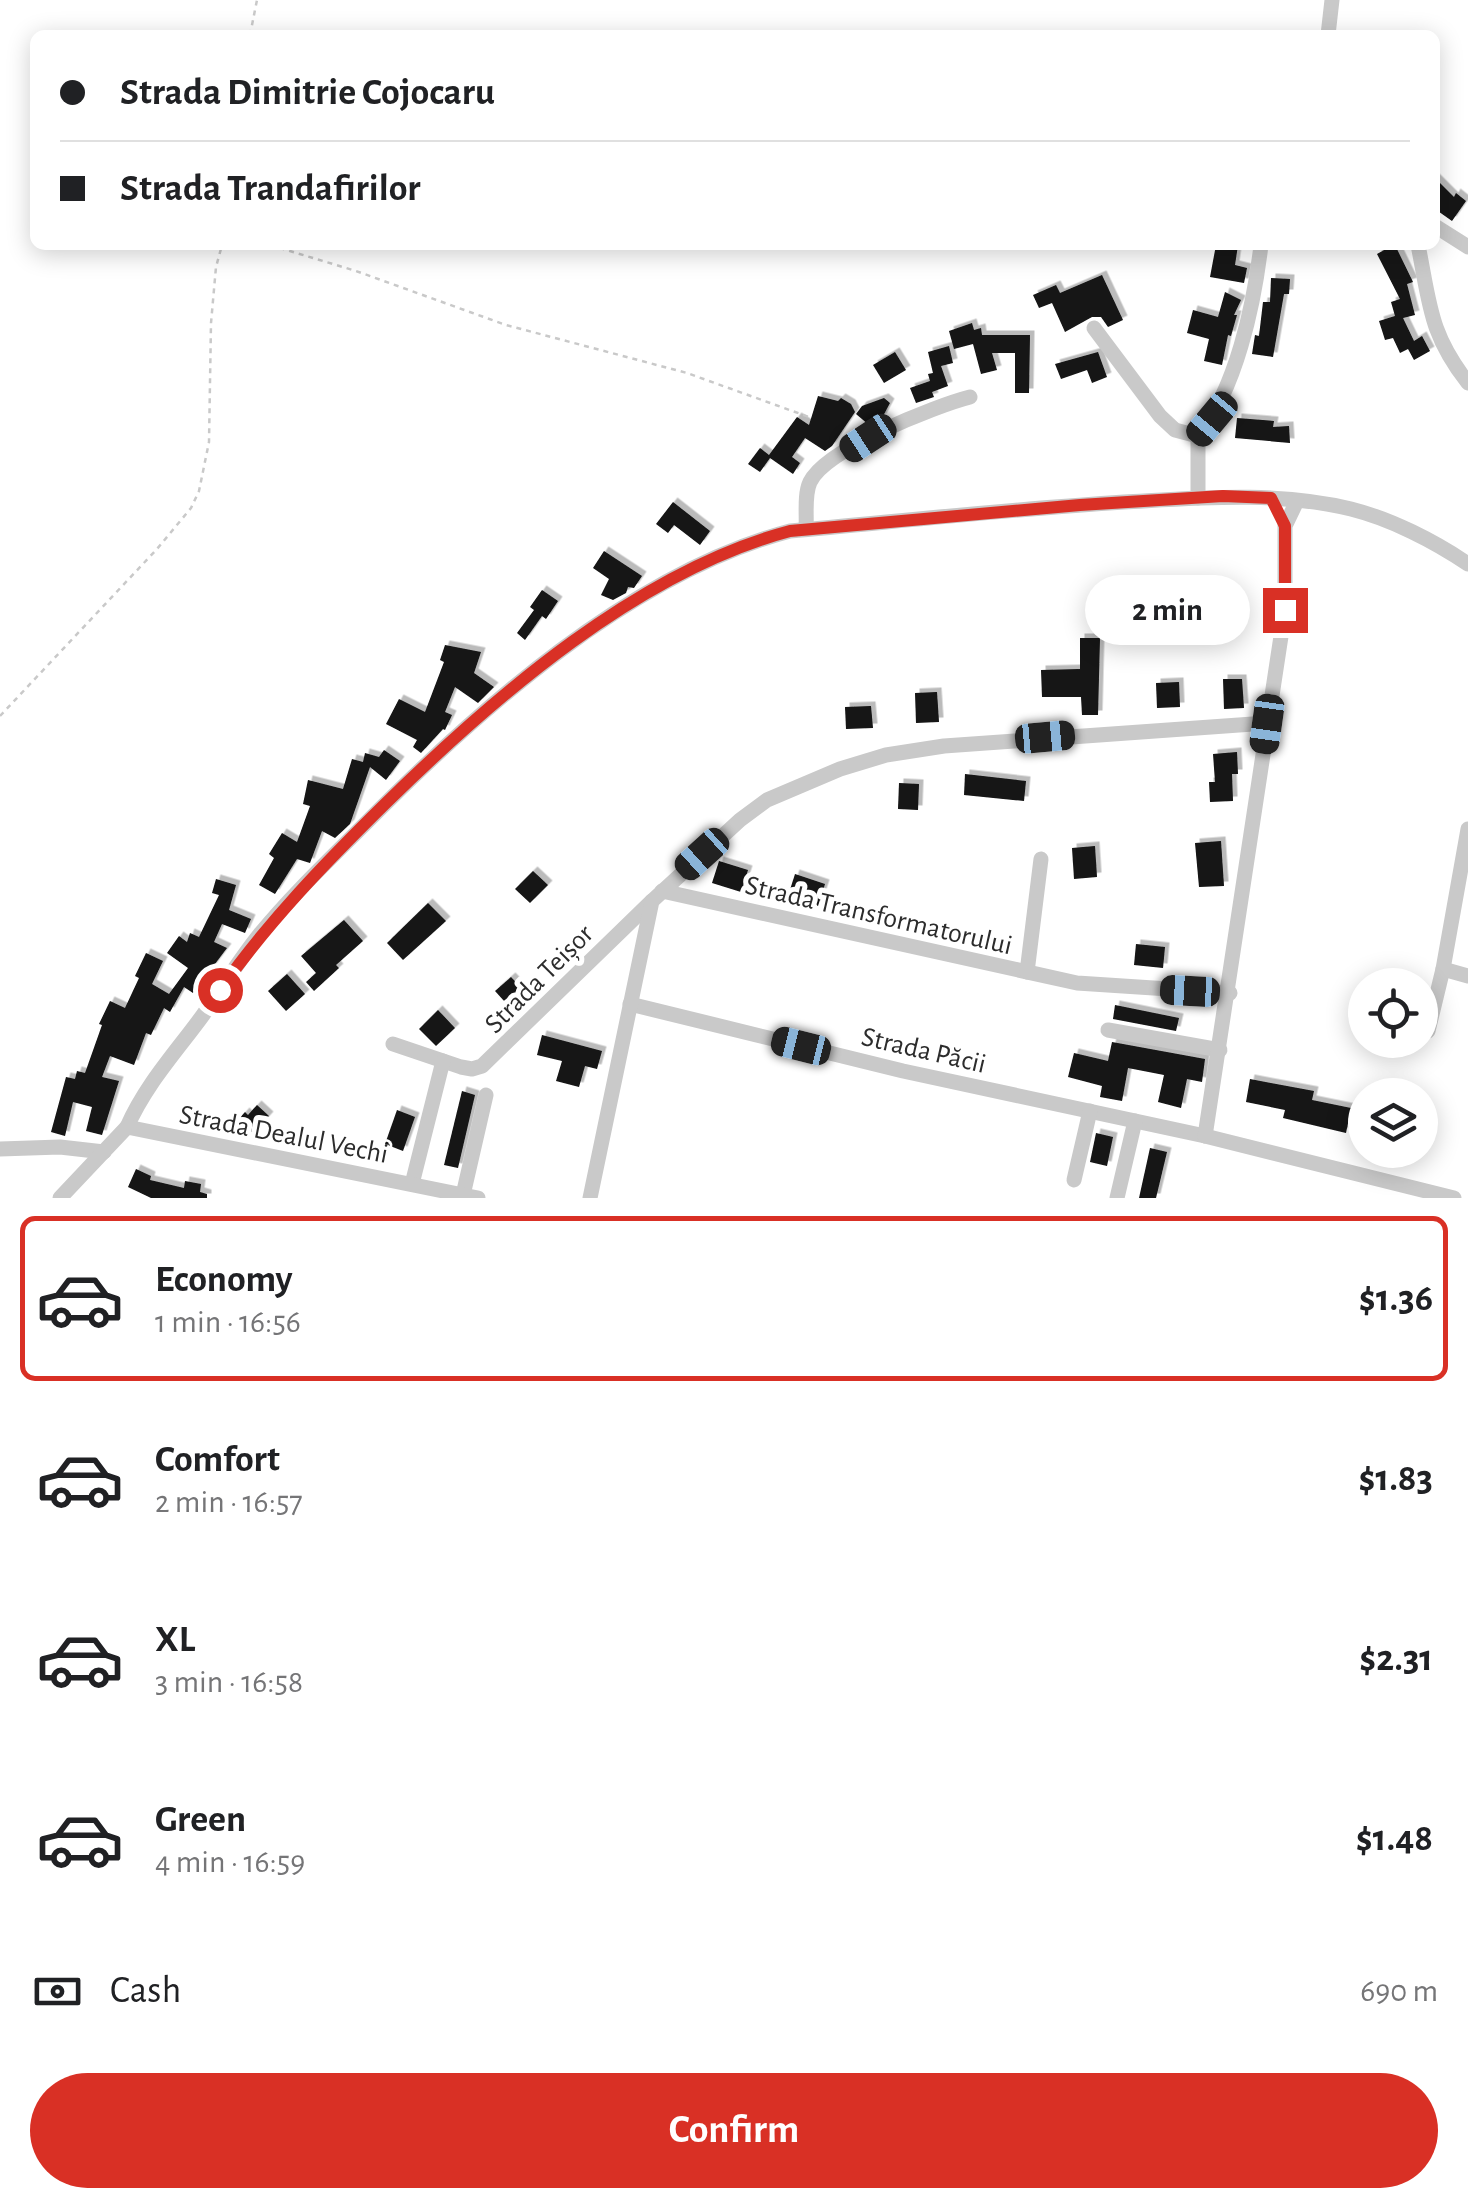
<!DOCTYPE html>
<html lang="en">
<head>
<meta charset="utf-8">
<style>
  :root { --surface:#fff; --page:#f2f2f2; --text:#202124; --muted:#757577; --line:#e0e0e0; --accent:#d93025 }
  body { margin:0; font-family:"Alegreya Sans",sans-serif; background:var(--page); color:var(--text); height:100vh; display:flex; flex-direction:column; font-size:38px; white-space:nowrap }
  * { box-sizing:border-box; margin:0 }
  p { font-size:32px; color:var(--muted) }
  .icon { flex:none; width:55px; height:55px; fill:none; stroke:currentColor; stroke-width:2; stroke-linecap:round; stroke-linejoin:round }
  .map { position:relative; height:1198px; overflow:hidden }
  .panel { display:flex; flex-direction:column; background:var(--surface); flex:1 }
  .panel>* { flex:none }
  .banner { position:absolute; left:30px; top:30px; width:1410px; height:220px; border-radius:15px; box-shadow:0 5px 25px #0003; display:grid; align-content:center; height:220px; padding:0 30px; background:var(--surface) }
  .controls { position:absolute; left:1348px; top:968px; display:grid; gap:20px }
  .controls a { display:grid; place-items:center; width:90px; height:90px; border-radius:50%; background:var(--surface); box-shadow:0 5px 25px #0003; font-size:50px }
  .end { position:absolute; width:45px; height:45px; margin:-22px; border:12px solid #d93025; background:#fff; box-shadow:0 0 0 5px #fff }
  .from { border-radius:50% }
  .bubble { position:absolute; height:70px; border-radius:35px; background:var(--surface); box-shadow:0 5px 25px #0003; font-size:32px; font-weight:700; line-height:70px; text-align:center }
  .car { position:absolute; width:30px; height:60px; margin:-30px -15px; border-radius:12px; box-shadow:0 0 8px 2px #0007; background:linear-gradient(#222 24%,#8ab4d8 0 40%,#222 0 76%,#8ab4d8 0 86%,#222 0) }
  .banner b { display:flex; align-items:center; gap:35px; height:95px; font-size:38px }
  .banner b+b { border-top:2px solid var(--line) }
  .banner i { width:25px; height:25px; background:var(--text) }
  ul { padding:18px 0 0; list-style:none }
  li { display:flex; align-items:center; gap:30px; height:165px; margin:0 20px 15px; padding:0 10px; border:5px solid transparent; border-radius:15px }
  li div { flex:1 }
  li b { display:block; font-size:38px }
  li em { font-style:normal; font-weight:700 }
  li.on { border-color:var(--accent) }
  li>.icon { width:90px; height:90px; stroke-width:1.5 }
  .pay { display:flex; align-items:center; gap:25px; height:110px; padding:0 30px; font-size:38px }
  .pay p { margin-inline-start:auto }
  .button { display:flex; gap:20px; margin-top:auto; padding:20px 30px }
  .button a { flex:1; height:115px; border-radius:60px; background:var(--accent); color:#fff; font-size:40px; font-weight:700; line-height:115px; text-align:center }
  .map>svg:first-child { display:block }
  .building { fill:#131313; filter:url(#shadow) }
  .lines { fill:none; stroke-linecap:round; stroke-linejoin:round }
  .path { stroke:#c9c9c9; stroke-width:2.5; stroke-dasharray:5 5; stroke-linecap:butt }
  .minor { stroke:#c9c9c9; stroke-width:15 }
  .route { stroke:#d93025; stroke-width:12 }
  .labels { text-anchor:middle; stroke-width:10; stroke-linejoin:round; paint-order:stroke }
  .street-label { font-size:28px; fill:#2c2c2c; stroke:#fff }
</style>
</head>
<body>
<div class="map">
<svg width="1468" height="1198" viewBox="0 0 1468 1198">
  <defs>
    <filter id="shadow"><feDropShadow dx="4.5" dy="-4.5" stdDeviation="0" flood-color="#0004"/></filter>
  </defs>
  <rect width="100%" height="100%" fill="#fff"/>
  <g class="building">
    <path d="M1435,178L1454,197L1456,193L1466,201L1452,221L1435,209Z"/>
    <path d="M1216,245H1238L1235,265L1247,268L1244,283L1210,277Z"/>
    <path d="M1384,245H1395L1413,282L1407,284L1415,315L1403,318L1414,341L1422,336L1430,351L1414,360L1408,349L1400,353L1393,338L1385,340L1379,321L1395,316L1391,302L1400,299L1377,254L1386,249Z"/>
    <path d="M1102,275L1123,320L1108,327L1101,317H1092L1065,332L1052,303L1039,308L1033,295L1056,285L1060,293Z"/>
    <path d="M1271,278L1290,279L1289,294H1284L1273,357L1252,354L1255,335L1259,336L1263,302H1270Z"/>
    <path d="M1225,292L1241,300L1234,315H1237L1231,336L1228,335L1222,365L1204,361L1209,339L1187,333L1193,310L1218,317Z"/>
    <path d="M972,323L974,330L981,328L982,335H1030L1029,393H1015V353H992L997,370L981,374L973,344L954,349L949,331Z"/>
    <path d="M949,346L953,363L941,366L948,386L932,392L934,397L916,403L910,388L930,381L928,374L933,373L928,352Z"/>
    <path d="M895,352L906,370L884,383L873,365Z"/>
    <path d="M1098,352L1107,377L1092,383L1087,370L1061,379L1055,364Z"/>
    <path d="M818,396L838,401L841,398L851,404L855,412L832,446L825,451L805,438L792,457L800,463L793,474L770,458L760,472L748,464L760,448L769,455L797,417L809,425Z"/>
    <path d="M884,398L890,403L882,418H875L869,425L856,414L862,406Z"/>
    <path d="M1237,418L1274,421L1273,427L1289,426L1290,443L1235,438Z"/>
    <path d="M673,502L710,531L700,545L674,525L668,533L656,524Z"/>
    <path d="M604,551L642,576L634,588L628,587L626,593L613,600L601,595L609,579L593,568Z"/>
    <path d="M542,590L558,601L546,619L542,616L525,640L517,633L534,610L530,607Z"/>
    <path d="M1080,638H1100L1098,715H1082L1081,697H1042L1041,670L1080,669Z"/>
    <path d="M445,645L481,652L474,673L494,687L478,703L455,687L445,712L452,715L445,730L443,729L421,753L413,747L417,740L386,724L399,699L425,712L444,662L440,660Z"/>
    <path d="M1223,679H1242L1244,708L1224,709Z"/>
    <path d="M1179,682L1180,707L1157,708L1156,683Z"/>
    <path d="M937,692L939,722L916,723L915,693Z"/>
    <path d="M871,706L873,728L846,729L845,707Z"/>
    <path d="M384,750L400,761L386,780L370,767L350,824L335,838L322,831L310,863L297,859L275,894L259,885L274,858L269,854L282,833L297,842L310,806L303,804L308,780L343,789L352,759L363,762L365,753L379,757Z"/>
    <path d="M1237,752L1238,774H1232L1233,801L1210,802L1209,782H1215L1213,754Z"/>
    <path d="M965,774L1026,781L1024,801L964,795Z"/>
    <path d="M899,783L919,784L918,810L898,809Z"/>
    <path d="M1221,841L1224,886L1199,887L1195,843Z"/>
    <path d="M1095,846L1097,877L1074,879L1072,848Z"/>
    <path d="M719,861L748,870L741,892L712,883Z"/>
    <path d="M533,871L548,885L530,903L515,889Z"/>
    <path d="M795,874L825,884L818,906L788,896Z"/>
    <path d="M216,879L236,885L229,910L251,919L245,933L222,924L214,942L227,948L193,993L184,987L170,1012L164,1008L151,1035L146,1033L134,1065L110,1056L102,1077L119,1081L102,1135L86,1131L92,1107L73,1102L65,1136L51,1132L66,1077L75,1079L77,1071L85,1073L102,1025L99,1024L110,1001L125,1008L139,978L135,976L146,953L163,961L152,984L169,994L188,968L167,953L179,936L187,942L190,933L199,937L219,895L212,893Z"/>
    <path d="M428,903L446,921L403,960L387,943Z"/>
    <path d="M344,920L363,941L336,965L339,968L314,991L306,982L316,973L301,956Z"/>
    <path d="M1136,944L1165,947L1163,968L1134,965Z"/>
    <path d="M287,974L305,994L286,1011L268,991Z"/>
    <path d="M511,977L530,997L514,1012L495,991Z"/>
    <path d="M1115,1005L1179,1018L1176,1031L1113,1019Z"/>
    <path d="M438,1010L455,1028L436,1046L419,1029Z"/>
    <path d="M542,1035L602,1051L597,1069L585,1066L579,1087L556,1081L562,1061L537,1055Z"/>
    <path d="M1112,1042L1205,1059L1202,1082L1187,1079L1181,1108L1158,1102L1164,1075L1128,1068L1122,1101L1100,1097L1102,1086L1068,1077L1074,1053L1108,1061Z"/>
    <path d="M1250,1079L1314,1091L1312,1100L1351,1108L1346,1133L1283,1118L1285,1110L1246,1102Z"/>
    <path d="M462,1091L475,1095L458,1168L444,1165Z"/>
    <path d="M257,1105L269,1116L247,1140L232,1127L245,1112L248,1115Z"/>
    <path d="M397,1110L415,1117L403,1151L385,1144Z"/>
    <path d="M1096,1133L1113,1137L1107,1166L1090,1162Z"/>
    <path d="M1150,1148L1167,1152L1156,1198H1139Z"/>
    <path d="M136,1169L151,1176L150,1180L184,1188L185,1181L201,1184L200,1192L207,1194V1198H151L128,1187Z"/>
  </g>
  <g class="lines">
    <g class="path">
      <path d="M250,35L257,0"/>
      <path d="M270,245L356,271L506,325L687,373L809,417"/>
      <path d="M0,716L157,549L191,508L199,491L209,442L211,323L216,267L222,245"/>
    </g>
    <g class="minor">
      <path d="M1328,35L1332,0"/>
      <path d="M1435,226L1468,247"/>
      <path d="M1418,245C1430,304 1429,333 1468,383"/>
      <path d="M1094,328L1160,416L1175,430L1198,436"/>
      <path d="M1198,436C1236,389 1254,305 1261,245"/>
      <path d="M1198,436V498"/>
      <path d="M806,529C807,515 804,495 810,482C826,449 935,406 970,397"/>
      <path d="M662,891L1077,983L1230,993"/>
      <path d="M1443,969L1468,976"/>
      <path d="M1027,972L1041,859"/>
      <path d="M630,1004L903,1071L1205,1136L1454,1198"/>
      <path d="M1108,1030L1220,1050"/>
      <path d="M1428,1031L1443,969L1468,829"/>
      <path d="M393,1044L461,1067L472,1069L482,1066L652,901"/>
      <path d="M127,1127C146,1084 176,1052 203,1015C222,988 239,960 260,934C292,895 329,860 364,825C478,710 631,573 790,531C901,521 1012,509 1124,502C1199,498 1277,491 1351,509C1391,519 1434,541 1468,564"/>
      <path d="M1205,1136L1285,610V526L1297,501"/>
      <path d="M0,1149L60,1147L104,1152"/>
      <path d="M1074,1180L1090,1111"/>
      <path d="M412,1184L443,1061"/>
      <path d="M463,1195L486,1095"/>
      <path d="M60,1198L127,1127L478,1198"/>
      <path d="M590,1198L652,901L740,820L767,800L840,769L886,755L944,746L1267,723"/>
      <path d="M1117,1198L1135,1121"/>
    </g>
  </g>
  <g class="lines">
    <path class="route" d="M220,990C269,921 326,862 386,803C495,696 639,571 790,531L1080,505L1223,496L1271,498L1285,526V610"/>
  </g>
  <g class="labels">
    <g class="street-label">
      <text transform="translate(879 914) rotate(13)" y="10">Strada Transformatorului</text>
      <text transform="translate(538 978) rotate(-45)" y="10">Strada Teișor</text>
      <text transform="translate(924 1049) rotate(13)" y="10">Strada Păcii</text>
      <text transform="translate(284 1133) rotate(11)" y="10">Strada Dealul Vechi</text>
    </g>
  </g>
</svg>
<div class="controls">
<a><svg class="icon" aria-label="locate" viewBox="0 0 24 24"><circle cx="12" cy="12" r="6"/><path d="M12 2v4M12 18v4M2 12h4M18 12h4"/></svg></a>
<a><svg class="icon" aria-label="layers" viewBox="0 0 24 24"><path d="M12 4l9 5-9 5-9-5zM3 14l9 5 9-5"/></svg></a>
</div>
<i class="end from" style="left:220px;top:990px"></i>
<i class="end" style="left:1285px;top:610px"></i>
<div class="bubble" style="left:1085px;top:575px;width:165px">2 min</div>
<i class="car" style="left:1212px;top:419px;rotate:220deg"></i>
<i class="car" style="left:868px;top:438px;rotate:237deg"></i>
<i class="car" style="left:1267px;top:724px;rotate:188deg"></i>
<i class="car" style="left:1045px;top:737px;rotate:85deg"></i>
<i class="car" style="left:702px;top:854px;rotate:228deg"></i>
<i class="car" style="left:1190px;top:991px;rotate:273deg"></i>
<i class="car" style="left:801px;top:1046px;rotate:284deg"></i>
<div class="banner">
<b><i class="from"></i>Strada Dimitrie Cojocaru</b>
<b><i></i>Strada Trandafirilor</b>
</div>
</div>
<section class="panel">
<ul>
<li class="on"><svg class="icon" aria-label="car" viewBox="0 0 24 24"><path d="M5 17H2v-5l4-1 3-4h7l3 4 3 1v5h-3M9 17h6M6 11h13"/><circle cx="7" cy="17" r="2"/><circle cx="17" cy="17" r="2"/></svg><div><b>Economy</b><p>1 min · 16:56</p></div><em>$1.36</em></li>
<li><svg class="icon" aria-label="car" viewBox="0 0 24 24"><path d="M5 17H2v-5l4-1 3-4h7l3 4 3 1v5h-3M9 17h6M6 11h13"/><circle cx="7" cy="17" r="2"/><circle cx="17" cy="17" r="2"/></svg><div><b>Comfort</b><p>2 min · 16:57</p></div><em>$1.83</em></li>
<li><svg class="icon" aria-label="car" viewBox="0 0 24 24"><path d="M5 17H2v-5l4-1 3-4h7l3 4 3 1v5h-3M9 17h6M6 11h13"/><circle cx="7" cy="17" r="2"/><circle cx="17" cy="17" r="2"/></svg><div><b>XL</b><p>3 min · 16:58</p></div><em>$2.31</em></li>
<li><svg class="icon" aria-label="car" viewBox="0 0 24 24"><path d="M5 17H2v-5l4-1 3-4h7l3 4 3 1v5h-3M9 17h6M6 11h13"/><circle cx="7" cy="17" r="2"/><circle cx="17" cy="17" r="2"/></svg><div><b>Green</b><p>4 min · 16:59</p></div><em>$1.48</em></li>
</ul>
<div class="pay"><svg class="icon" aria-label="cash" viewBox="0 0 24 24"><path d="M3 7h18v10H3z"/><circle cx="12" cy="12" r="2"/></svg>Cash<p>690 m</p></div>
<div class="button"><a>Confirm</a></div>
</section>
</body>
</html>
